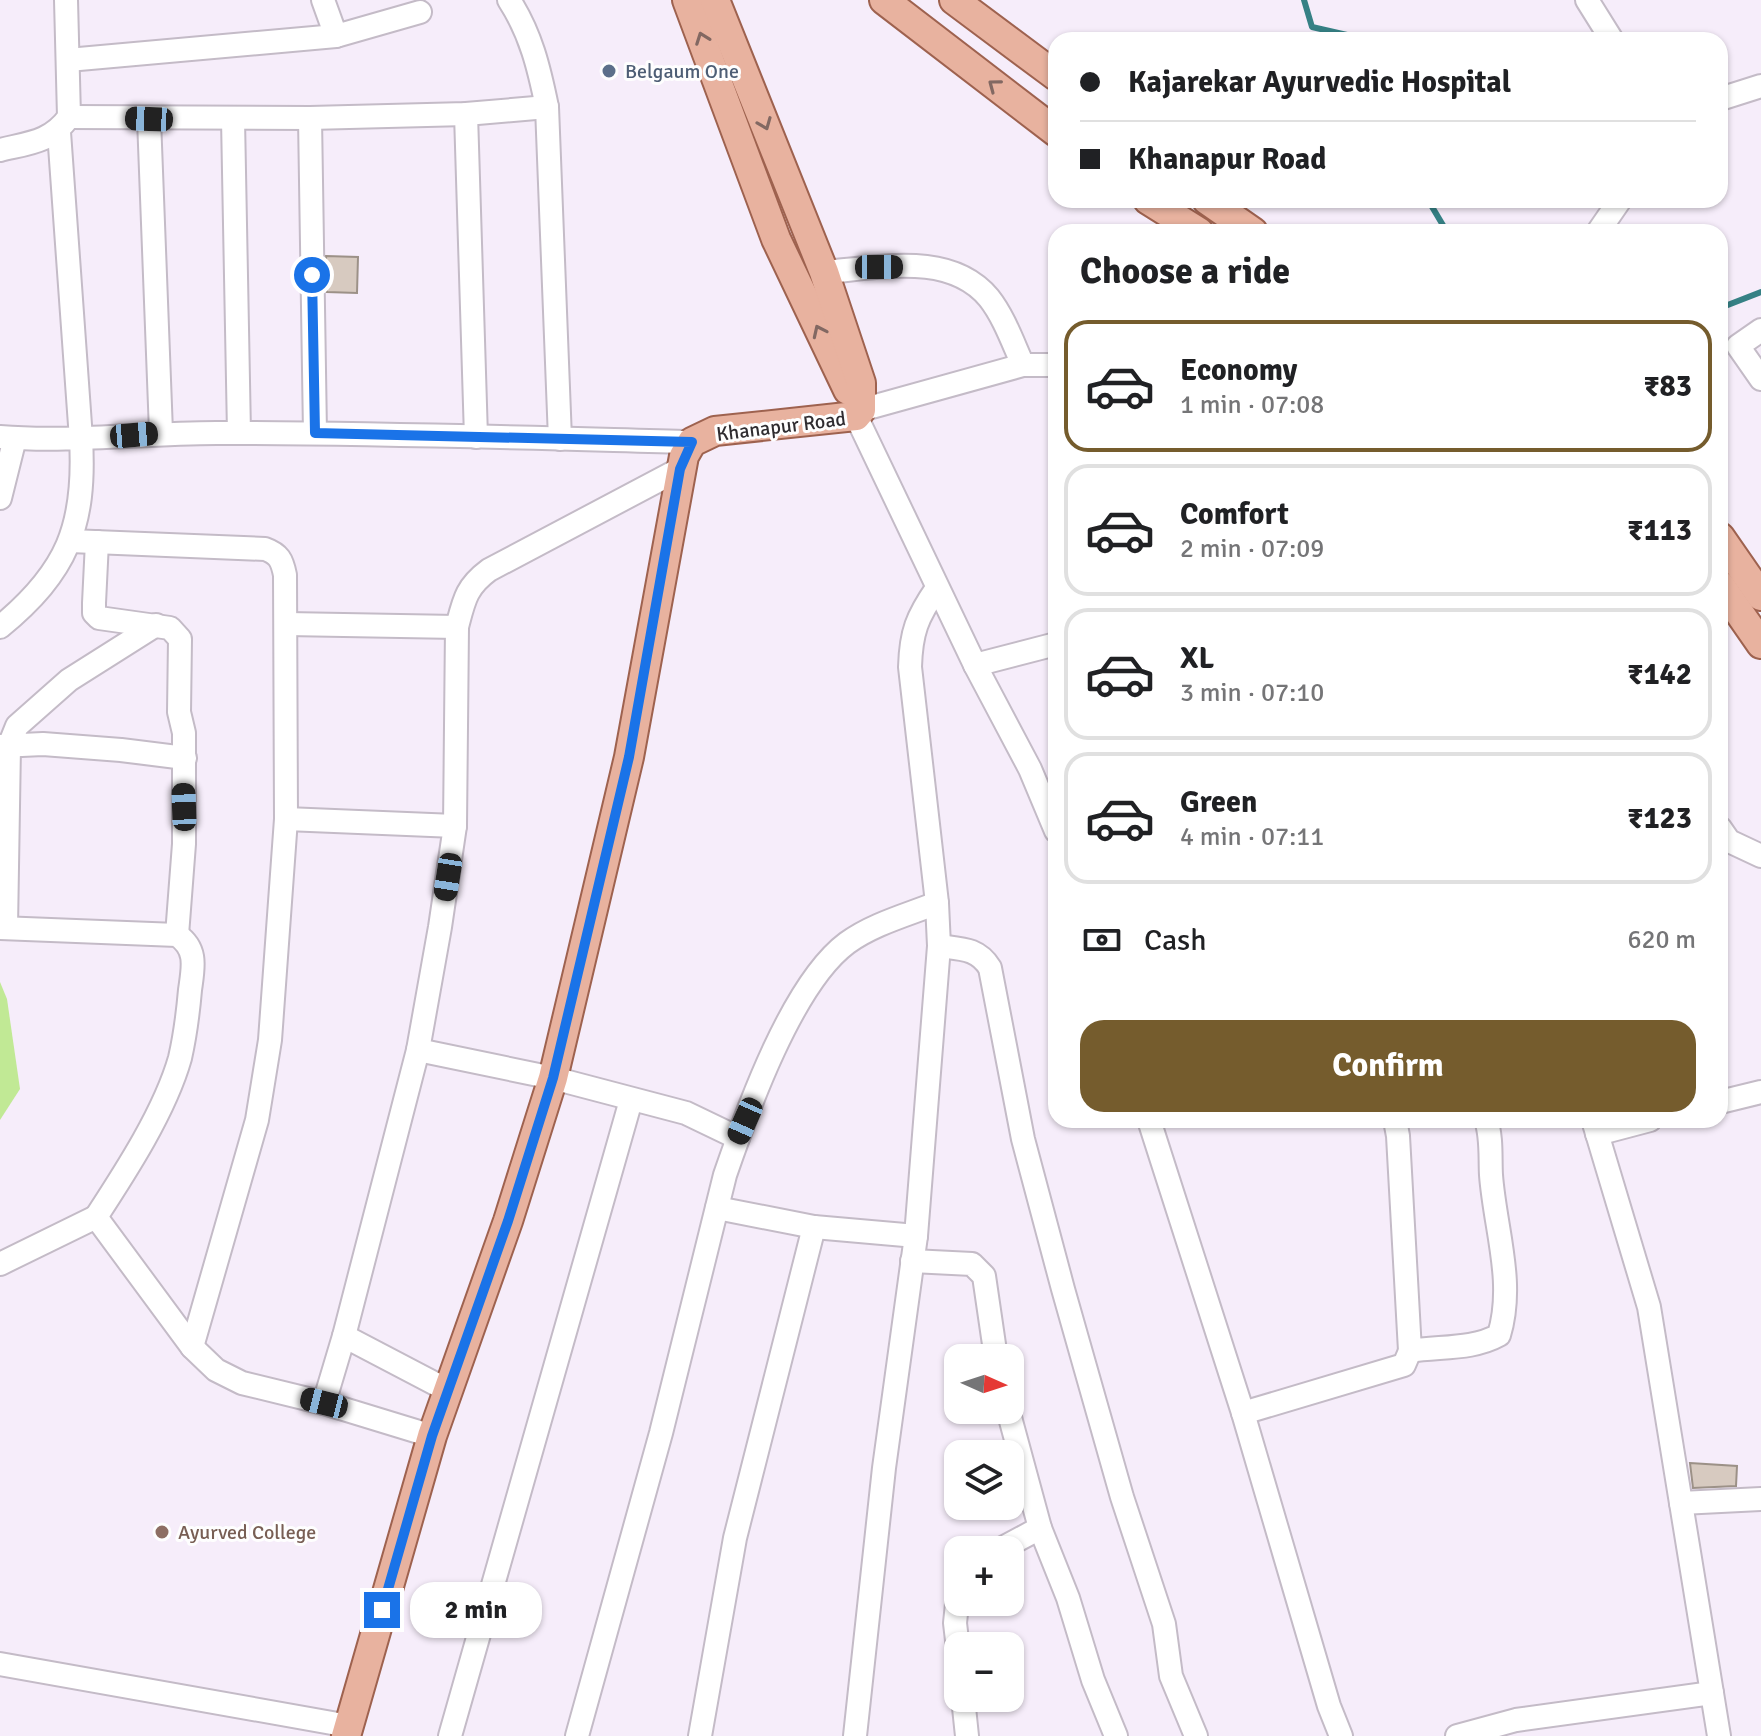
<!DOCTYPE html>
<html lang="en">
<head>
<meta charset="utf-8">
<style>
  :root { --surface:#fff; --page:#f2f2f2; --text:#202124; --muted:#757577; --line:#e0e0e0; --accent:#755c2d }
  body { margin:0; font-family:Signika,sans-serif; background:var(--page); color:var(--text); height:100vh; display:flex; flex-direction:column; font-size:30px; white-space:nowrap }
  * { box-sizing:border-box; margin:0 }
  p { font-size:26px; color:var(--muted) }
  .icon { flex:none; width:44px; height:44px; fill:none; stroke:currentColor; stroke-width:2; stroke-linecap:round; stroke-linejoin:round }
  .map { position:relative; flex:1; overflow:hidden }
  .sheet { position:absolute; left:1048px; top:224px; width:680px; height:904px; display:flex; flex-direction:column; background:var(--surface); border-radius:24px; box-shadow:0 2px 6px #0004 }
  .sheet>* { flex:none }
  .banner { position:absolute; left:1048px; top:32px; width:680px; height:176px; border-radius:24px; box-shadow:0 2px 6px #0004; display:grid; align-content:center; height:176px; padding:0 32px; background:var(--surface) }
  .needle { width:52px; rotate:93deg }
  .buttons { position:absolute; left:944px; top:1344px; display:grid; gap:16px }
  .buttons a { display:grid; place-items:center; width:80px; height:80px; border-radius:16px; background:var(--surface); box-shadow:0 2px 6px #0004; font-size:40px }
  .end { position:absolute; width:36px; height:36px; margin:-18px; border:10px solid #1a73e8; background:#fff; box-shadow:0 0 0 4px #fff }
  .from { border-radius:50% }
  .bubble { position:absolute; height:56px; border-radius:24px; background:var(--surface); box-shadow:0 2px 6px #0004; font-size:26px; font-weight:700; line-height:56px; text-align:center }
  .car { position:absolute; width:24px; height:48px; margin:-24px -12px; border-radius:10px; box-shadow:0 0 6px 2px #0007; background:linear-gradient(#222 24%,#8ab4d8 0 40%,#222 0 76%,#8ab4d8 0 86%,#222 0) }
  .banner b { display:flex; align-items:center; gap:28px; height:76px; font-size:30px }
  .banner b+b { border-top:2px solid var(--line) }
  .banner i { width:20px; height:20px; background:var(--text) }
  ul { padding:0; list-style:none }
  li { display:flex; align-items:center; gap:24px; height:132px; margin:0 16px 12px; padding:0 16px; border:4px solid var(--line); border-radius:24px }
  li div { flex:1 }
  li b { display:block; font-size:30px }
  li em { font-style:normal; font-weight:700 }
  li.selected { border-color:var(--accent) }
  li>.icon { width:72px; height:72px; stroke-width:1.5 }
  h2 { padding:0 32px; font-size:36px; line-height:96px }
  .pay { display:flex; align-items:center; gap:20px; height:88px; padding:0 32px; font-size:30px }
  .pay p { margin-inline-start:auto }
  .primary-button { display:flex; gap:16px; margin-top:auto; padding:16px 32px }
  .primary-button a { flex:1; height:92px; border-radius:24px; background:var(--accent); color:#fff; font-size:32px; font-weight:700; line-height:92px; text-align:center }
  .map>svg:first-child { display:block }
  .green { fill:#c1e995 }
  .lines { fill:none; stroke-linecap:round; stroke-linejoin:round }
  .stream { stroke:#368185; stroke-width:6 }
  .building { fill:#d7cac0; stroke:#9c9187; stroke-width:2 }
  .minor-casing { stroke:#c4bbc7; stroke-width:26 }
  .major-casing { stroke:#9e624f; stroke-width:32 }
  .minor { stroke:#fff; stroke-width:22 }
  .major { stroke:#e8b29f; stroke-width:28 }
  .oneway { stroke:#826862 }
  .route { stroke:#1a73e8; stroke-width:10 }
  .service-dot { fill:#5c6f8a; stroke:#fefefe; stroke-width:3 }
  .education-dot { fill:#8d6e63; stroke:#fefefe; stroke-width:3 }
  .labels { text-anchor:middle; stroke-width:6; stroke-linejoin:round; paint-order:stroke }
  .service-label { font-size:20px; fill:#4e5e75; stroke:#fefefe; text-anchor:start }
  .street-label { font-size:20px; fill:#2f2c30; stroke:#fefefe }
  .education-label { font-size:20px; fill:#785e54; stroke:#fefefe; text-anchor:start }
</style>
</head>
<body>
<div class="map">
<svg width="1761" height="1736" viewBox="0 0 1761 1736">
  <rect width="100%" height="100%" fill="#f6edfa"/>
  <path class="green" d="M0,982L7,999L20,1089L0,1120Z"/>
  <g class="lines">
    <g class="stream">
      <path d="M1304,0L1312,27L1347,35L1348,40"/>
      <path d="M1428,200L1447,232"/>
      <path d="M1720,308L1761,292"/>
    </g>
  </g>
  <g class="building">
    <path d="M326,256L358,257L357,293L327,292Z"/>
    <path d="M1690,1463L1737,1466L1736,1486L1693,1488Z"/>
  </g>
  <g class="lines">
    <g class="minor-casing">
      <g id="minor">
        <path d="M323,0L336,36"/>
        <path d="M509,0C531,34 539,68 547,107L560,439"/>
        <path d="M1587,0L1612,40"/>
        <path d="M68,60L336,36L420,12"/>
        <path d="M1720,99L1761,86"/>
        <path d="M466,114L476,437"/>
        <path d="M69,117L310,118L466,114L547,107"/>
        <path d="M310,118L315,433"/>
        <path d="M149,119L161,432"/>
        <path d="M233,119L239,433"/>
        <path d="M0,150C29,143 51,142 69,117L66,0"/>
        <path d="M1598,232L1620,200"/>
        <path d="M824,272C879,268 950,251 989,298C1004,317 1013,343 1023,365"/>
        <path d="M1761,330L1738,346L1761,379"/>
        <path d="M861,410L1023,365H1056"/>
        <path d="M856,416L975,665L1030,769L1056,831"/>
        <path d="M0,437C75,443 149,432 224,433C380,433 536,438 692,442"/>
        <path d="M0,498L15,438"/>
        <path d="M70,541L265,549C279,554 282,560 285,575L286,819L270,1040L257,1120L192,1347"/>
        <path d="M97,542L94,603V613L99,618L170,628L180,639L179,712L184,733V844L177,935"/>
        <path d="M287,624L457,627"/>
        <path d="M0,627C67,572 86,526 81,439L59,132"/>
        <path d="M975,665L1056,644"/>
        <path d="M0,746L43,744L121,750L185,758"/>
        <path d="M286,819L455,826"/>
        <path d="M1720,828L1729,841L1761,856"/>
        <path d="M0,928L177,935C198,949 193,968 190,990C188,1013 185,1036 180,1058C165,1111 126,1171 96,1217"/>
        <path d="M6,928L9,746L17,726L69,680L156,625"/>
        <path d="M939,946C961,949 978,948 990,968L1023,1139L1063,1289L1122,1497L1164,1624L1171,1676L1196,1736"/>
        <path d="M418,1050L553,1078L686,1113L738,1138"/>
        <path d="M1720,1102L1761,1092"/>
        <path d="M1149,1120L1243,1413L1329,1706L1341,1736"/>
        <path d="M1395,1120L1398,1136L1410,1351C1440,1346 1472,1350 1499,1335C1515,1282 1495,1229 1491,1175C1490,1158 1492,1137 1486,1120"/>
        <path d="M1593,1120L1649,1307L1719,1736"/>
        <path d="M1597,1134L1650,1120"/>
        <path d="M717,1208L814,1227L916,1236"/>
        <path d="M912,1261L972,1264L984,1276L996,1358"/>
        <path d="M0,1264L96,1217L192,1347L216,1370L242,1383L324,1403L432,1436"/>
        <path d="M344,1336L449,1391"/>
        <path d="M324,1403L344,1336L418,1050L440,927L455,826L457,627C464,600 466,587 489,570L680,469"/>
        <path d="M1008,1410L1040,1528L1068,1598L1093,1680L1116,1736"/>
        <path d="M1243,1413L1404,1365L1410,1351"/>
        <path d="M1681,1503L1761,1499"/>
        <path d="M999,1550L1040,1528"/>
        <path d="M958,1594L955,1623L958,1649"/>
        <path d="M0,1664L349,1726"/>
        <path d="M963,1698L967,1736"/>
        <path d="M450,1736L631,1100"/>
        <path d="M577,1736L661,1433L725,1175C747,1111 792,984 847,943C873,924 907,915 937,903"/>
        <path d="M700,1736L735,1538L814,1227"/>
        <path d="M855,1736L884,1468L916,1236L939,946L937,903L910,667C911,632 917,617 937,588"/>
        <path d="M1457,1736L1516,1720L1712,1693"/>
      </g>
    </g>
    <g class="major-casing">
      <g id="major">
        <path d="M687,0L776,239L848,390"/>
        <path d="M884,0L1056,132"/>
        <path d="M954,0L1056,76"/>
        <path d="M1148,200L1199,232"/>
        <path d="M1207,200L1253,232"/>
        <path d="M1720,537L1761,596"/>
        <path d="M1720,585L1761,644"/>
        <path d="M346,1736L432,1436L508,1221L553,1078L629,757L684,456L692,442L715,431L856,416L861,410V383L824,272L715,0"/>
      </g>
    </g>
    <use href="#minor" class="minor"/>
    <use href="#major" class="major"/>
  </g>
  <defs><path id="oneway-chevron" d="M-2-3.5L2.5 0L-2 3.5" fill="none" stroke-width="1.6" stroke-linecap="round" stroke-linejoin="round" transform="scale(2)"/></defs>
  <g class="oneway">
    <use href="#oneway-chevron" transform="translate(702 38) rotate(-110)"/>
    <use href="#oneway-chevron" transform="translate(994 85) rotate(-143)"/>
    <use href="#oneway-chevron" transform="translate(765 124) rotate(68)"/>
    <use href="#oneway-chevron" transform="translate(819 331) rotate(-115)"/>
  </g>
  <g class="lines">
    <path class="route" d="M312,275L315,433L692,442L680,469L629,757L553,1078L508,1221L432,1436L382,1610"/>
  </g>
  <circle class="service-dot" cx="609" cy="71" r="8"/>
  <circle class="education-dot" cx="162" cy="1532" r="8"/>
  <g class="labels">
    <g class="service-label">
      <text x="625" y="78">Belgaum One</text>
    </g>
    <g class="street-label">
      <text transform="translate(781 426) rotate(-7)" y="7">Khanapur Road</text>
    </g>
    <g class="education-label">
      <text x="178" y="1539">Ayurved College</text>
    </g>
  </g>
</svg>
<div class="buttons">
<a><svg class="needle" viewBox="-14 -14 28 28"><path d="M0-13l5 13h-10z" fill="#e53935"/><path d="M0 13l5-13h-10z" fill="#757577"/></svg></a>
<a><svg class="icon" aria-label="layers" viewBox="0 0 24 24"><path d="M12 4l9 5-9 5-9-5zM3 14l9 5 9-5"/></svg></a>
<a>+</a>
<a>−</a>
</div>
<i class="end from" style="left:312px;top:275px"></i>
<i class="end" style="left:382px;top:1610px"></i>
<div class="bubble" style="left:410px;top:1582px;width:132px">2 min</div>
<i class="car" style="left:149px;top:119px;rotate:272deg"></i>
<i class="car" style="left:879px;top:267px;rotate:90deg"></i>
<i class="car" style="left:134px;top:435px;rotate:85deg"></i>
<i class="car" style="left:184px;top:807px;rotate:358deg"></i>
<i class="car" style="left:448px;top:877px;rotate:189deg"></i>
<i class="car" style="left:745px;top:1121px;rotate:204deg"></i>
<i class="car" style="left:324px;top:1403px;rotate:284deg"></i>
<div class="banner">
<b><i class="from"></i>Kajarekar Ayurvedic Hospital</b>
<b><i></i>Khanapur Road</b>
</div>
<section class="sheet">
<h2>Choose a ride</h2>
<ul>
<li class="selected"><svg class="icon" aria-label="car" viewBox="0 0 24 24"><path d="M5 17H2v-5l4-1 3-4h7l3 4 3 1v5h-3M9 17h6M6 11h13"/><circle cx="7" cy="17" r="2"/><circle cx="17" cy="17" r="2"/></svg><div><b>Economy</b><p>1 min · 07:08</p></div><em>₹83</em></li>
<li><svg class="icon" aria-label="car" viewBox="0 0 24 24"><path d="M5 17H2v-5l4-1 3-4h7l3 4 3 1v5h-3M9 17h6M6 11h13"/><circle cx="7" cy="17" r="2"/><circle cx="17" cy="17" r="2"/></svg><div><b>Comfort</b><p>2 min · 07:09</p></div><em>₹113</em></li>
<li><svg class="icon" aria-label="car" viewBox="0 0 24 24"><path d="M5 17H2v-5l4-1 3-4h7l3 4 3 1v5h-3M9 17h6M6 11h13"/><circle cx="7" cy="17" r="2"/><circle cx="17" cy="17" r="2"/></svg><div><b>XL</b><p>3 min · 07:10</p></div><em>₹142</em></li>
<li><svg class="icon" aria-label="car" viewBox="0 0 24 24"><path d="M5 17H2v-5l4-1 3-4h7l3 4 3 1v5h-3M9 17h6M6 11h13"/><circle cx="7" cy="17" r="2"/><circle cx="17" cy="17" r="2"/></svg><div><b>Green</b><p>4 min · 07:11</p></div><em>₹123</em></li>
</ul>
<div class="pay"><svg class="icon" aria-label="cash" viewBox="0 0 24 24"><path d="M3 7h18v10H3z"/><circle cx="12" cy="12" r="2"/></svg>Cash<p>620 m</p></div>
<div class="primary-button"><a>Confirm</a></div>
</section>
</div>
</body>
</html>
